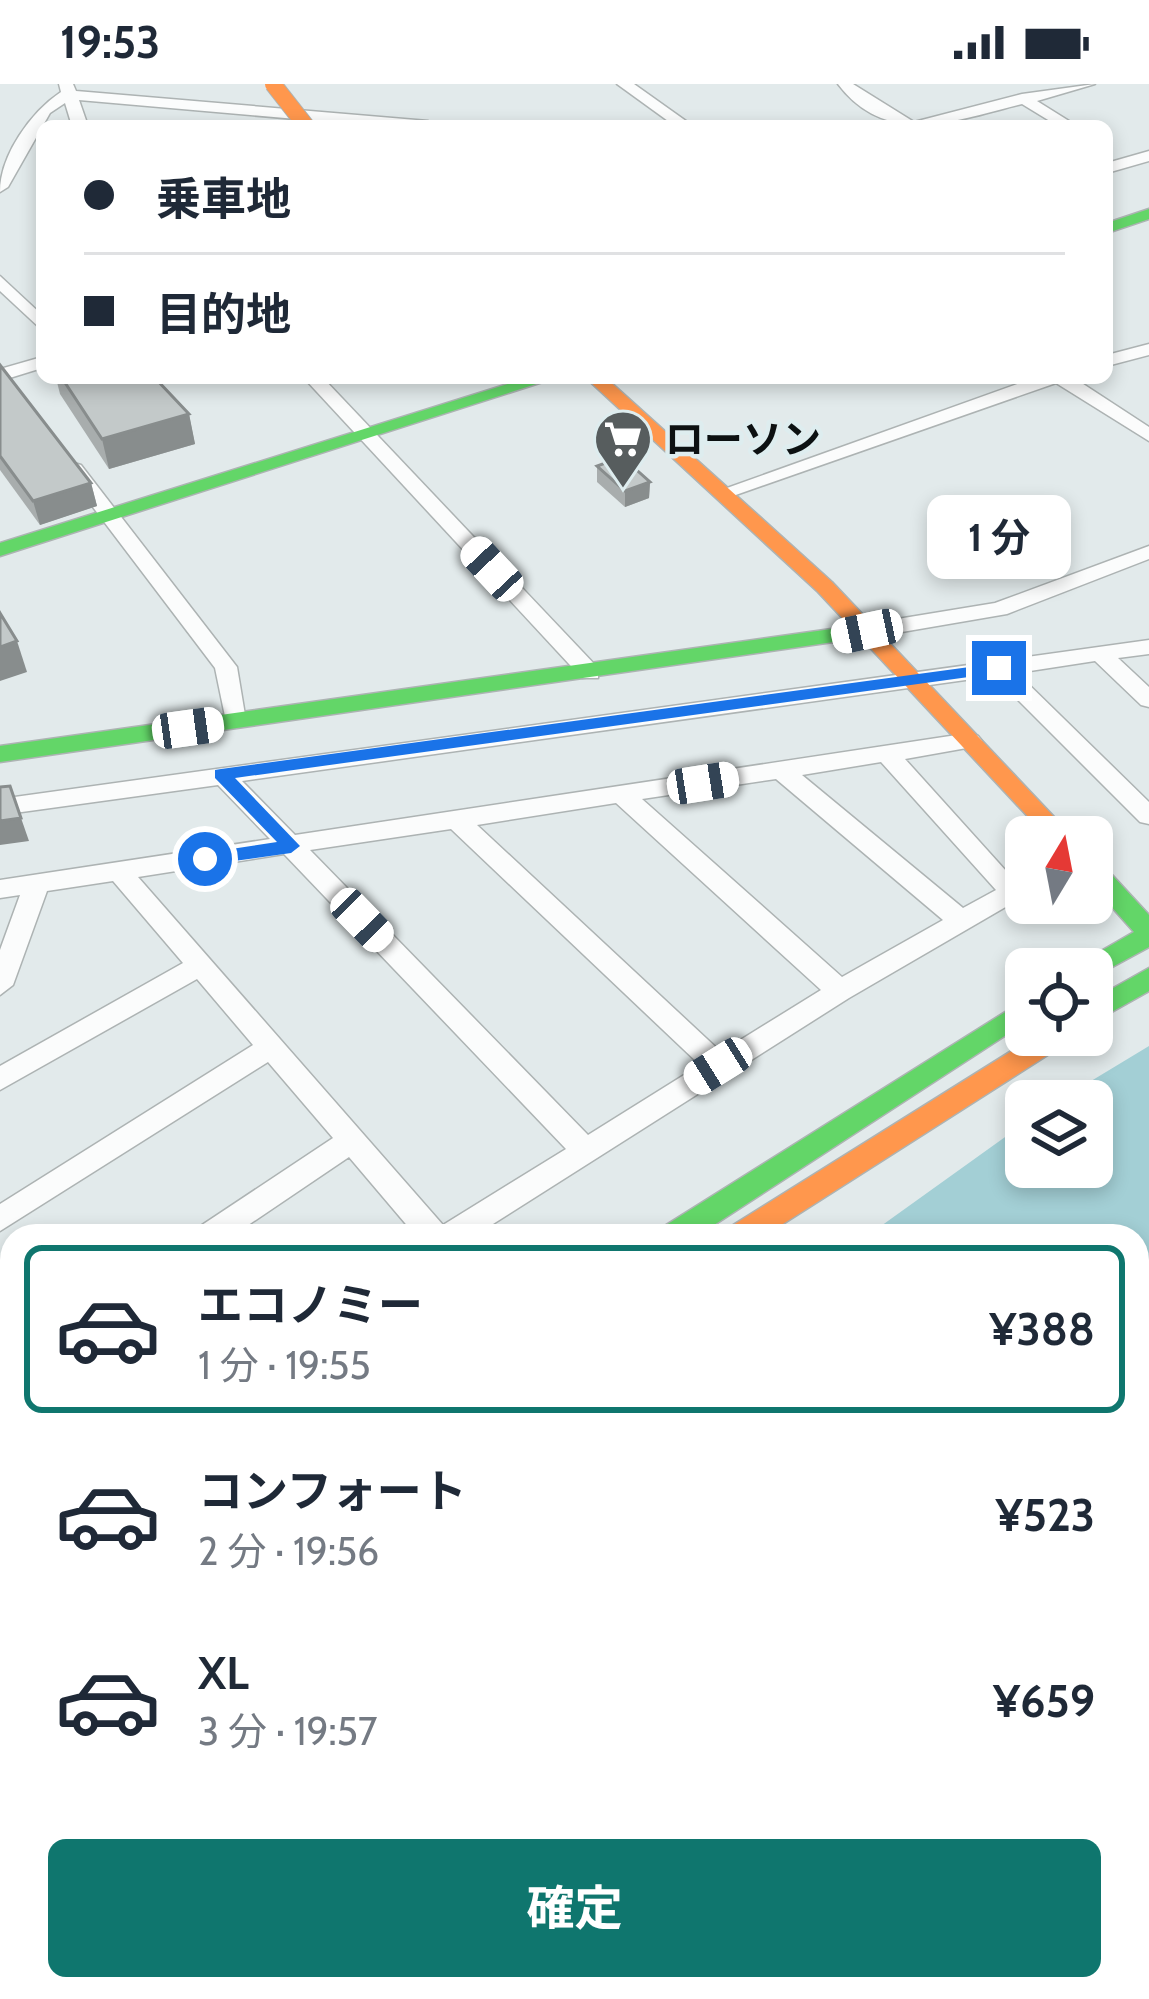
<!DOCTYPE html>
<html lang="ja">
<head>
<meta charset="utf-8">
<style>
  :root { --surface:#fff; --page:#f2f2f3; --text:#1f2937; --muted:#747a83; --line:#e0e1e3; --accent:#0f766e }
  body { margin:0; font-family:Cabin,"Noto Sans JP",sans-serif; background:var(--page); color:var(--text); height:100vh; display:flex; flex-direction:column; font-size:45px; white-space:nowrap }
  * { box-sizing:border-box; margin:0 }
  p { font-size:39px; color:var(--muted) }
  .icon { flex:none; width:66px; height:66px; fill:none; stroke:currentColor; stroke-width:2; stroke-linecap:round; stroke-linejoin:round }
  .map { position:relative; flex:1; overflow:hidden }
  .side { position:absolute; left:0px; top:1140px; width:1149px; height:777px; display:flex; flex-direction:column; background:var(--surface); border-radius:36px 36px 0 0; box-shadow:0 6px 18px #0003 }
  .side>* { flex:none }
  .guide { position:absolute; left:36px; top:36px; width:1077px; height:264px; border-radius:18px; box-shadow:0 6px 18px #0003; display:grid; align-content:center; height:264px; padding:0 48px; background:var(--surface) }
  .needle { width:78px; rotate:10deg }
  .buttons { position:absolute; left:1005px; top:732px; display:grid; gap:24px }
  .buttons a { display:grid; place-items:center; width:108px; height:108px; border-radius:18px; background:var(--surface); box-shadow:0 6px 18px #0003; font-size:60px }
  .end { position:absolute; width:54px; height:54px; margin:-27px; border:15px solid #1a73e8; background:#fff; box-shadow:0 0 0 6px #fff }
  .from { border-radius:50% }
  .bubble { position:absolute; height:84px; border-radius:18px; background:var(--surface); box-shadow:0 6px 18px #0003; font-size:39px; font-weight:700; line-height:84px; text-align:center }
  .car { position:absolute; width:36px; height:72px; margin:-36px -18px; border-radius:15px; box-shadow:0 0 9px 3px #0007; background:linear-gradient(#fff 24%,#345 0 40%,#fff 0 76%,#345 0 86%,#fff 0) }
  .guide b { display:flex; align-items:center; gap:42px; height:114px; font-size:45px }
  .guide b+b { border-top:3px solid var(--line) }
  .guide i { width:30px; height:30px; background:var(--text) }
  ul { padding:21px 0 0; list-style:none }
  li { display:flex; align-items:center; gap:36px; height:168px; margin:0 24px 18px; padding:0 24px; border:6px solid transparent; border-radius:18px }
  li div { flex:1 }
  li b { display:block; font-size:45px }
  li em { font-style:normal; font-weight:700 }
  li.on { border-color:var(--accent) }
  li>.icon { width:108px; height:108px; stroke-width:1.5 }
  .button { display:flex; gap:24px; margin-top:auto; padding:24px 48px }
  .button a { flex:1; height:138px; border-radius:18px; background:var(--accent); color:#fff; font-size:48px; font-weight:700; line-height:138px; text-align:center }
  .status { display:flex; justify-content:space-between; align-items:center; height:84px; padding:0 60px; background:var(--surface); direction:ltr }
  .status svg { height:33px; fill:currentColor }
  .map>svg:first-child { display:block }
  .green { fill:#c3e6e9 }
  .water { fill:#a3cfd5 }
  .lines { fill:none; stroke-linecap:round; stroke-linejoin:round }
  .street-casing { stroke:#adb3b3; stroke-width:3 }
  .fast-casing { stroke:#adb3b3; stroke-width:3 }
  .slow-casing { stroke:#adb3b3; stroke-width:3 }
  .street { fill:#fbfcfc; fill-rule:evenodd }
  .fast { fill:#63d668; fill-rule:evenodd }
  .slow { fill:#ff974d; fill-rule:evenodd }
  .slow-bridge-casing { stroke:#adb3b3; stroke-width:18; stroke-linecap:butt }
  .slow-bridge { stroke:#ff974d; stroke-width:16 }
  .wall { fill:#a8adad }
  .shaded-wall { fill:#888d8d }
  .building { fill:#c3c9c9; stroke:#888d8d; stroke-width:3 }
  .route { fill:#1a73e8 }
  .labels { text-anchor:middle; stroke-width:9; stroke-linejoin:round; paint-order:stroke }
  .far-poi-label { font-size:39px; font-weight:bold; fill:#0c1112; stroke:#deedef; text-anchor:start }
</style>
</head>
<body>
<div class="status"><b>19:53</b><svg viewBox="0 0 49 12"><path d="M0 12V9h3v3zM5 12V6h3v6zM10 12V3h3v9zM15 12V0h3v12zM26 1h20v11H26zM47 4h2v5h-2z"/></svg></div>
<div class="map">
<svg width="1149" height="1915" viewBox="0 0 1149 1915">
  <rect width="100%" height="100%" fill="#e2eaeb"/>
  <path class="green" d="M1149,1230V1915H406L415,1905H1137V1240Z"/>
  <g class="water">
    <path d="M1149,962V1180L1137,1190V1152H867L1026,1038V1083H1092V1017H1058Z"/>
    <path d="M12,1847V1905H373L364,1915H0V1858Z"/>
  </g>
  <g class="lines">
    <g class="street-casing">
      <g id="street">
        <path d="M59,0H73L76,7L428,37L436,42H375L79,16L88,42H72L65,19L50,29L8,103L0,108C0,71 31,28 61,8Z"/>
        <path d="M617,0H634L693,42H675Z"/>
        <path d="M838,0H853L914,38L1022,10L1095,0L1037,17L1077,42H1058L1022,20C957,36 887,65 838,0Z"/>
        <path d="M1149,67V77L1107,89V79Z"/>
        <path d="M0,192L42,231V246L0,207Z"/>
        <path d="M1149,260V271L1107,282V271Z"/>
        <path d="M42,273V284L0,297V285Z"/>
        <path d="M304,294H323L598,584V594H582Z"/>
        <path d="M1034,294H1074L1149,343V357L1056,299L730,413H716L713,409Z"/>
        <path d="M74,379L81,381L237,583L246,637L243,642H227L215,584L64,385Z"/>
        <path d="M1149,462V475L1007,530L867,554L856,547L867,540L995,519Z"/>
        <path d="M1149,556V570L1118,574L1149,603V623L1141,621L1095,577L1017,589L1149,718V740L1140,738L994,592L242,697L295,751L970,649L978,652L982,657L978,662L905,675L1025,808L1021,814L849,914L474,1152H416L349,1073L232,1152H194L199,1143L333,1054L268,978L0,1147V1120L253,961L197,895L0,1006V982L183,879L113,797L47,807L13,901L0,911V866L20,811L0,814V796L270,755L218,701L0,731V715ZM881,678L996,806L963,824L802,691ZM776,695L943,836L842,893L642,715ZM616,719L821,906L721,968L477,741ZM451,745L700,981L588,1051L310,766ZM284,770L566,1065L443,1141L138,793Z"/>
        <path d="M12,1271V1302L0,1307V1276Z"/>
        <path d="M0,1375L12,1380V1424L0,1418Z"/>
        <path d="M12,1463V1500L0,1504V1467Z"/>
      </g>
    </g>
    <g class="fast-casing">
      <g id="fast">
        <path d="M1149,125V135L1107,149V139Z"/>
        <path d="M527,294H555L0,472V459Z"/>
        <path d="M867,540L875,542V552L0,678V662Z"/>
        <path d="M1092,776L1101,779L1149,831V863L1092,894V885H1078L1082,878L1134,848L1092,801Z"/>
        <path d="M1149,884V907L1092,939V916Z"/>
        <path d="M1026,915V938L697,1152H658L663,1143Z"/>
        <path d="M12,1645V1687L0,1692V1650Z"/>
        <path d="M12,1702V1745L0,1749V1707Z"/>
      </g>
    </g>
    <g class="slow-casing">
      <g id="slow">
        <path d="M586,294H606L832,498L1073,753H1047L818,508Z"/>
        <path d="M1037,951H1071L1068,958L764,1152H725L730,1143Z"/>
      </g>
    </g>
    <use href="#street" class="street"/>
    <use href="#fast" class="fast"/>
    <use href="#slow" class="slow"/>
    <g class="slow-bridge-casing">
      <path id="slow-bridge" d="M273,0L306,42"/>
    </g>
    <use href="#slow-bridge" class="slow-bridge"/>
  </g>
  <g class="wall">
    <path d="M0,281L91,399L97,422L40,441L0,386Z"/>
    <path d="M56,294H155L189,330L195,360L109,385L60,310Z"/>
    <path d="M597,382L650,398L649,414L625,423L597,398Z"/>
  </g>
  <g class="shaded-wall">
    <path d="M189,330L195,360L109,385L102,355Z"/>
    <path d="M650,398L649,414L625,423V407Z"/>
    <path d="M91,399L97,422L40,441L33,417Z"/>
    <path d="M17,557L27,588L0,597V563Z"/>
    <path d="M21,734L29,757L0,761V737Z"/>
  </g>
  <g class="building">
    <path d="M0,281L91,399L33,417L0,372Z"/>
    <path d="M62,294H155L189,330L102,355Z"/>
    <path d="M622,373L650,398L625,407L597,382Z"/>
    <path d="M0,529L17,557L0,563Z"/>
    <path d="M10,702L21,734L0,737V703Z"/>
  </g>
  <path class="route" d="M999,579L1005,588L235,694L300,762L291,769L205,781L196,775L205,769L277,758L215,694V686L221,685Z"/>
  <defs>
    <g id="supermarket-pin" transform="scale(3)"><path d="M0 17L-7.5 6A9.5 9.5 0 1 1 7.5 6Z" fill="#575d5e" stroke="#deedef"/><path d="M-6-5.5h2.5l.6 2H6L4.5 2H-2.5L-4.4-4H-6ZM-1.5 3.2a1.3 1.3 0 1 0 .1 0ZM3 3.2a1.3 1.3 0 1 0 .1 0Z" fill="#fff"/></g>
  </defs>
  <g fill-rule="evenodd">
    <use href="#supermarket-pin" x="623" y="355"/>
  </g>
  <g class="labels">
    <g class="far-poi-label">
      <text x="665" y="369">ローソン</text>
    </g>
  </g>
</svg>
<div class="buttons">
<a><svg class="needle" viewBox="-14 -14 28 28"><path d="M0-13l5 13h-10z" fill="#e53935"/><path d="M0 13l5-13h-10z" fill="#747a83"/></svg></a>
<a><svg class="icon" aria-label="locate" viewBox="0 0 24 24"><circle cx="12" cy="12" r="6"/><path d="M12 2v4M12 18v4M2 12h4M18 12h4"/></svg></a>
<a><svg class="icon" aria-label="layers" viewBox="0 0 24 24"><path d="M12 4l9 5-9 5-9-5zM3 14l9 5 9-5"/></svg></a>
</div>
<i class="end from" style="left:205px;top:775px"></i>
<i class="end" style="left:999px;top:584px"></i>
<div class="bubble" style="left:927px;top:411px;width:144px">1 分</div>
<i class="car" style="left:492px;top:485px;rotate:317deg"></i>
<i class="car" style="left:867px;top:547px;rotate:258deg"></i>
<i class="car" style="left:188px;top:644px;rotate:82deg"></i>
<i class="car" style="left:703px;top:699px;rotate:81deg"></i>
<i class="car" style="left:362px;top:836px;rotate:136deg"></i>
<i class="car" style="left:718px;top:982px;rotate:238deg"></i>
<div class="guide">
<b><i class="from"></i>乗車地</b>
<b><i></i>目的地</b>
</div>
<section class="side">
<ul>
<li class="on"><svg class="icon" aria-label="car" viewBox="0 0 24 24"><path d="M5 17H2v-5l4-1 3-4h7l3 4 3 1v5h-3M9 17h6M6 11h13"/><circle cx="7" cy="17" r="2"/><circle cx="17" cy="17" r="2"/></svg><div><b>エコノミー</b><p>1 分 · 19:55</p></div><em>¥388</em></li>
<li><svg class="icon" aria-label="car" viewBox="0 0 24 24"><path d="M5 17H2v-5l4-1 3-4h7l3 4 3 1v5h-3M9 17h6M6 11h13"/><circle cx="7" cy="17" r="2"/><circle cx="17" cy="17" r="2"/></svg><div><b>コンフォート</b><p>2 分 · 19:56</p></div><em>¥523</em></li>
<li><svg class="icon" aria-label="car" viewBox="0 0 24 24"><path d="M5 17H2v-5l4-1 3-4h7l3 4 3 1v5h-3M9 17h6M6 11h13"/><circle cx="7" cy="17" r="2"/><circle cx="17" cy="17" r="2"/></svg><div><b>XL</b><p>3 分 · 19:57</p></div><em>¥659</em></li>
</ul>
<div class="button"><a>確定</a></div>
</section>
</div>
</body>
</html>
